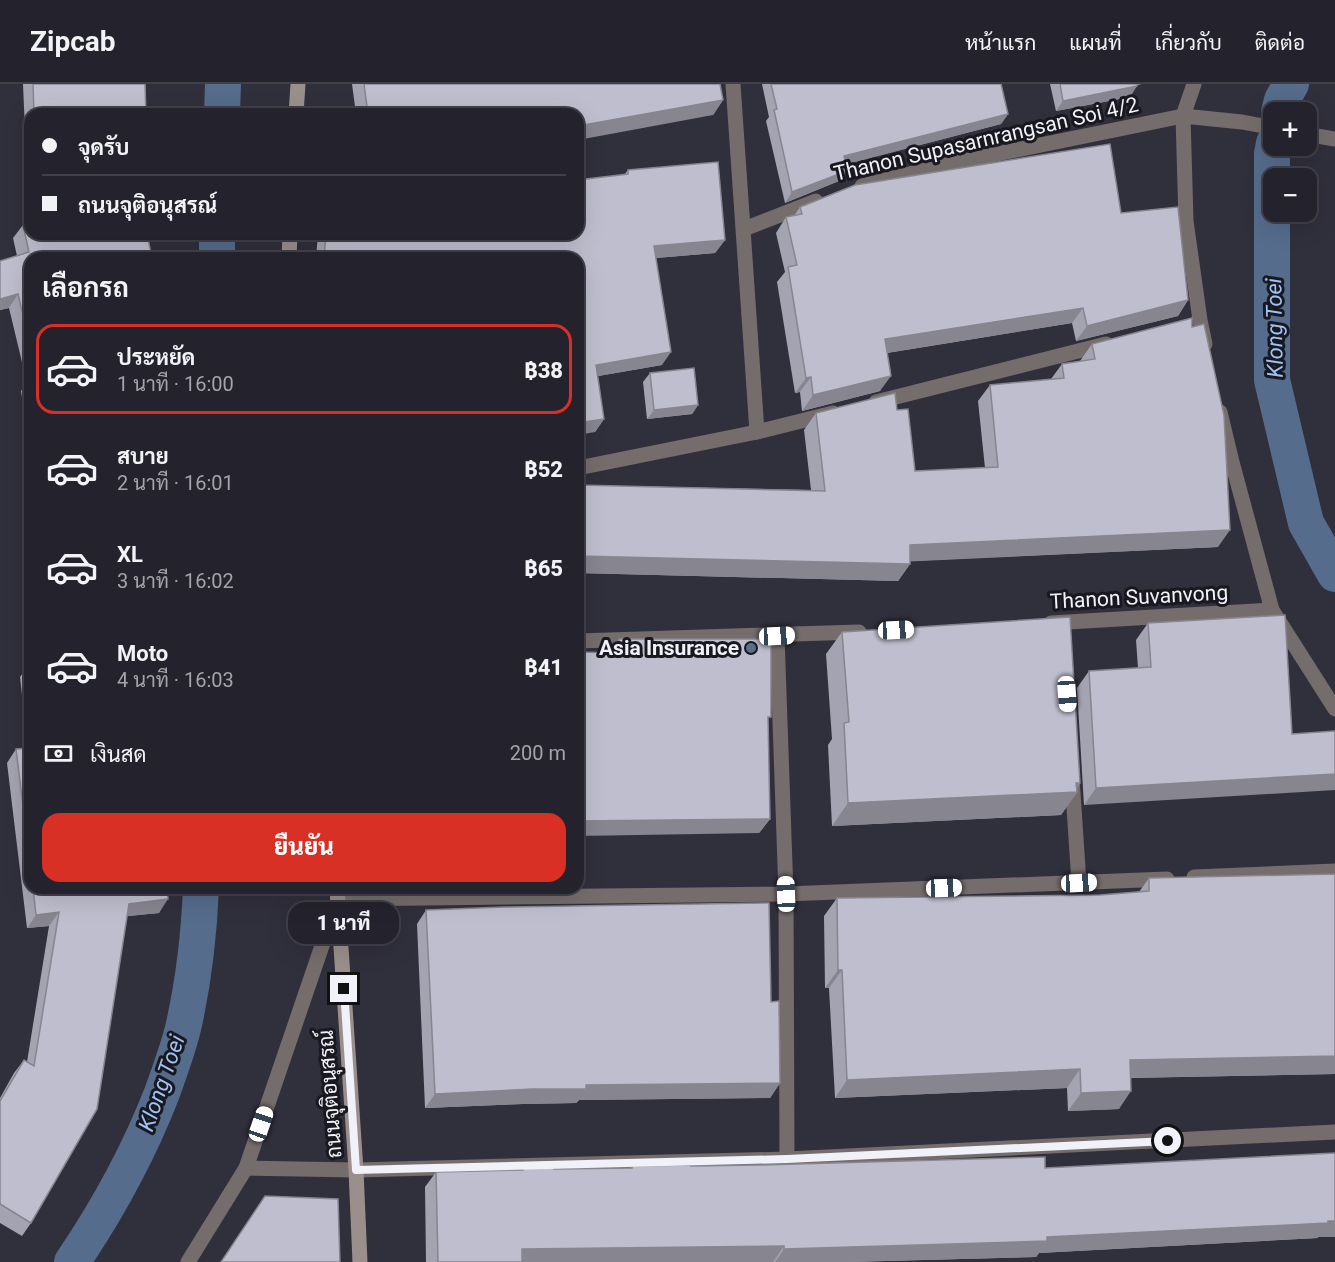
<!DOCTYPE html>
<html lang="th">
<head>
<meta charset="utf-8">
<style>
  :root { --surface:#24232d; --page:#302f39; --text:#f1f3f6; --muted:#a3a4aa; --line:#414049; --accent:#d93025 }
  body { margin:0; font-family:Roboto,Sarabun,sans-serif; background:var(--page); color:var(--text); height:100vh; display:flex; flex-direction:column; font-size:22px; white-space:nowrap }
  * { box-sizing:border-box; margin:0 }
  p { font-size:20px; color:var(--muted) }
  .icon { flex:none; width:33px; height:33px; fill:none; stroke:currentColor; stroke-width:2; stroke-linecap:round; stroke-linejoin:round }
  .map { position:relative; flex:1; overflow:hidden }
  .panel { position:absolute; left:24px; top:168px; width:560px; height:642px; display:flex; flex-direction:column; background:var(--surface); border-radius:18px; box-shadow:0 6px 24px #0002,0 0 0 2px var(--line) }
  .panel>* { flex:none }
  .banner { position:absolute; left:24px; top:24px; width:560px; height:132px; border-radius:18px; box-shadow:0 6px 24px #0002,0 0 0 2px var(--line); display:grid; align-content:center; height:132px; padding:0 18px; background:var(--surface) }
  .tools { position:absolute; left:1263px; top:18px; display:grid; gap:12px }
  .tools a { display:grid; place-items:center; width:54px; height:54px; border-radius:12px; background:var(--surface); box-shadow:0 6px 24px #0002,0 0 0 2px var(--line); font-size:30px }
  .end { position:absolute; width:27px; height:27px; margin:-14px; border:8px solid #f1f1f9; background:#111; box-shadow:0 0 0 3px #111 }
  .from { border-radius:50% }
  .bubble { position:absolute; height:42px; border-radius:18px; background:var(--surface); box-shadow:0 6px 24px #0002,0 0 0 2px var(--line); font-size:20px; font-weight:800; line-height:42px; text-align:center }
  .car { position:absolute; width:18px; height:36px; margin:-18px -9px; border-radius:8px; box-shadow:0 0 4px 2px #0007; background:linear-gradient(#fff 24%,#345 0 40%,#fff 0 76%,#345 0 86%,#fff 0) }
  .banner b { display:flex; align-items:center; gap:21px; height:57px; font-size:22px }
  .banner b+b { border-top:2px solid var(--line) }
  .banner i { width:15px; height:15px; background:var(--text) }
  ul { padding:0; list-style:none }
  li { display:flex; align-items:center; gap:18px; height:90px; margin:0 12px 9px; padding:0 6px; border:3px solid transparent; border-radius:18px }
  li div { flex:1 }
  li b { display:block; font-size:22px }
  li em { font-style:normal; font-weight:800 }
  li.selected { border-color:var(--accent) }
  li>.icon { width:54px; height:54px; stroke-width:1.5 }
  h2 { padding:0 18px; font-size:27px; line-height:72px }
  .pay { display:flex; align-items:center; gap:15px; height:66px; padding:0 18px; font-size:22px }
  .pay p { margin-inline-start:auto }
  .action { display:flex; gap:12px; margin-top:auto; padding:12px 18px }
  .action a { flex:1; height:69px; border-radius:18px; background:var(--accent); color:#fff; font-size:24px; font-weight:800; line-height:69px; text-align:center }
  header { display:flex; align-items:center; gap:36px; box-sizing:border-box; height:84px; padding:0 30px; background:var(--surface); border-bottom:2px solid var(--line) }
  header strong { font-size:28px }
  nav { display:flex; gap:33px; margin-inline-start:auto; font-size:21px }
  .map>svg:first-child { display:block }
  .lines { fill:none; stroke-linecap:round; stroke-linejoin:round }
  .canal { stroke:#566c8c; stroke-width:36 }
  .street { stroke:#756d6b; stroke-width:15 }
  .secondary { stroke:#9a8f8b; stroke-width:15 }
  .wall { fill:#a4a3b1 }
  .shaded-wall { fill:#868590 }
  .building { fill:#bfbece; stroke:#868590; stroke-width:1.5 }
  .route { stroke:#f1f1f9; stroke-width:8 }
  .service-dot { fill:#5c6f8a; stroke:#18181e; stroke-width:2 }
  .labels { text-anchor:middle; stroke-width:6; stroke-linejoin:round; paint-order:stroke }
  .street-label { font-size:21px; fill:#f1f1f9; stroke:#18181e }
  .poi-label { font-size:21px; font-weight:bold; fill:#f1f1f9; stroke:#18181e; text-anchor:end }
  .water-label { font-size:22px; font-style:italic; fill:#9dc2f8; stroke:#18181e }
</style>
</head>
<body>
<header>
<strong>Zipcab</strong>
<nav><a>หน้าแรก</a><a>แผนที่</a><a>เกี่ยวกับ</a><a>ติดต่อ</a></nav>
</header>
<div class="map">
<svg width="1335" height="1178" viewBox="0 0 1335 1178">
  <rect width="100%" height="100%" fill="#302f3c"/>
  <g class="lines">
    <g class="canal">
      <path d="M1279,28L1282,16L1291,0"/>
      <path d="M222,30L223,0"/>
      <path d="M1274,59L1272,70V296L1306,439L1335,490"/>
      <path d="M217,174V150"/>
      <path d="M72,1178C108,1125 139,1068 162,1009C170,986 179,963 184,940C194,895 199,850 201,804"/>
    </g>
    <g class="street">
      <path d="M733,0L757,348"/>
      <path d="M1194,0L1183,32L1186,137L1200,236L1205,260"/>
      <path d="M1306,50L1335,55"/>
      <path d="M862,102L957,78L1183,32L1242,38L1274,44"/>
      <path d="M744,145L816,117"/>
      <path d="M876,318L1106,260"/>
      <path d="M1220,328L1232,378L1272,526L1335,625"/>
      <path d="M578,384L757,348L833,329"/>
      <path d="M1051,539L1272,526"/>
      <path d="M777,552L786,810L787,1075"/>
      <path d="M578,557L859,548"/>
      <path d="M1072,694L1079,799"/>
      <path d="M1194,793L1335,787"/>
      <path d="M246,1084L356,1086L787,1075L1335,1048"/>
      <path d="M188,1178L246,1084L338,815L786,810L1167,795"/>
    </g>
    <g class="secondary">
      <path d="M296,30L298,0"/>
      <path d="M289,174L290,150"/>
      <path d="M337,804L356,1086L360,1178"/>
    </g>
  </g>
  <g class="wall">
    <path d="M23,0H145L146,30H30V409L23,368L29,360L21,307L27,299L9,224L0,226V177L17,172L13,154L23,141L29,139Z"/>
    <path d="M352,0H720L723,16L713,31L578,30H356Z"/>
    <path d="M762,0H1001L1008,30L1001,40L846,80L847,87L839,97L785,119L766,37L769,33Z"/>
    <path d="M1050,0H1142L1137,1L1130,13L1056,27Z"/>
    <path d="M628,86L725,156L715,169L656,174L662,281L598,292L604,335L595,348L578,174H316L318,150H578Z"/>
    <path d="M800,123L1121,129L1188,216L1178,232L1076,257L1072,239L887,269L880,307L802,327L800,308L795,309L777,198L785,188L776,149L786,133L794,132Z"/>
    <path d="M1092,260L1218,463L910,477V480L898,497L578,489V401L811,406L804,346L816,329L897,326L915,387L985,384L978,317L990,301L1051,295L1062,280L1080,277Z"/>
    <path d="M650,289L698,321L692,330L647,335L643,298Z"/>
    <path d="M30,420V440L28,422Z"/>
    <path d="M1148,539L1292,650L1084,721L1077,604L1089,587L1138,584L1136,556Z"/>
    <path d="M842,548L1080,699L1077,704V708L1061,731L832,742L828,661L832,655L826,570Z"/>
    <path d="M619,555L768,637L770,735L759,749L610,568Z"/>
    <path d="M30,579V804H167L159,829L127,832L31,1139L22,1152L0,1139V1014L14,989L24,976L27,978L49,842L27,844L7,679L16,665L28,664L20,593Z"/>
    <path d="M1335,790V990L1131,994L1119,1025L1068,1027L1067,1004L835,1014L829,904H825L824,832L837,814L1100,811L1139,808L1149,794Z"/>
    <path d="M426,826L771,918L780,999L770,1014L579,1016L576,1019L523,1020L425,1024L417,840Z"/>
    <path d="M632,1082L1045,1084L1318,1153V1154L1039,1169L1036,1173L848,1178H426L425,1103L436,1088L522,1086L523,1083L554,1085L630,1084Z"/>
  </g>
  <g class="shaded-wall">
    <path d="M1137,2L1130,13L1056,27L1063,17Z"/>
    <path d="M723,16L713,31L578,56V42Z"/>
    <path d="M1008,30L1001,40L836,83L844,72Z"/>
    <path d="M847,87L839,97L785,119L792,108Z"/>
    <path d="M725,156L715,169L644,175L654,162Z"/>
    <path d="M18,210L9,224L0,226V215Z"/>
    <path d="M1188,216L1178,232L1076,257L1087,242Z"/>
    <path d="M1083,224L1072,239L874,271L885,255Z"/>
    <path d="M671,268L662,281L587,294L596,281Z"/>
    <path d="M891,292L880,307L802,327L813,311Z"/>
    <path d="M811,293L800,308L795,309L806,294Z"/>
    <path d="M698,321L692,330L647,335L654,326Z"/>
    <path d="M604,335L595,348L578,351V339Z"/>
    <path d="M1230,446L1218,463L898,478L910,461Z"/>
    <path d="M578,472L910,480L898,497L578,489Z"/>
    <path d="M1335,690V706L1084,721L1096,704Z"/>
    <path d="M1080,699L1074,708H1077L1061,731L832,742L848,719Z"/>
    <path d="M770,735L759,749L578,752V737Z"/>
    <path d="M168,815L159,829L120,833L129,820Z"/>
    <path d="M59,828L49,842L27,844L36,831Z"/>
    <path d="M838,886H842L829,904H825Z"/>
    <path d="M1335,972V990L1118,994L1130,976Z"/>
    <path d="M1080,985L1067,1004L835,1014L847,996Z"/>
    <path d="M780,999L770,1014L579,1016L576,1019L523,1020L425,1024L435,1010L586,1001Z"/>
    <path d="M1131,1007L1119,1025L1068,1027L1081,1009Z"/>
    <path d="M1335,1137V1153H1318V1154L1039,1169L1036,1173L848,1178H775L784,1165L1047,1153Z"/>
    <path d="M784,1162L773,1178H513L522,1165Z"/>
  </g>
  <g class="building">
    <path d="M33,0H145L146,30H34Z"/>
    <path d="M364,0H720L723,16L578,42V30H368Z"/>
    <path d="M771,0H1001L1008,30L844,72L847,87L792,108L774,26L777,25Z"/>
    <path d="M1060,0H1137V2L1063,17Z"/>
    <path d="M1110,60L1121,129L1178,123L1188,216L1087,242L1083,224L885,255L891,292L813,311L811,293L806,294L788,183L797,181L786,133L802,130L800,123L855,101Z"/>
    <path d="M718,78L725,156L654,162L671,268L596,281L604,335L578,339V174H324L326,150H578V96L628,90V86Z"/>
    <path d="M30,139V150H147L152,174H30V260L18,210L0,215V177L29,168L23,141Z"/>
    <path d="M1192,234V243L1204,240L1224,331L1230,446L910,461V480L578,472V401L825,407L816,329L895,309L897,326L908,325L915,387L998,383L990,301L1064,294L1062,280L1095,275L1092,260Z"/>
    <path d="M694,284L698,321L654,326L650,289Z"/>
    <path d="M1285,531L1292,650L1335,647V690L1096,704L1089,587L1151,583L1148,539Z"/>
    <path d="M1070,533L1080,699H1076L1077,708L848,719L844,639L849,638L842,548Z"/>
    <path d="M619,555H771V633H768L770,735L578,737V568L620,569Z"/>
    <path d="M30,664V778L16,665Z"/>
    <path d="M1335,790V972L1130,976L1131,1007L1081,1009L1080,985L847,996L842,886H838L837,814L1100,811L1149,807V794Z"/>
    <path d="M33,804H167L168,815L129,820L97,1025L31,1139L0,1120V1017L24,976L34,982L59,828L36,831Z"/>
    <path d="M769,819L771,918L779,917L780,999L586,1001V1005H533L435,1010L426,826L504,823Z"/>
    <path d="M1335,1069V1137H1328V1139L1047,1153V1157L784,1165V1162L522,1165V1178H438L436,1088L523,1086V1083H554V1085L632,1084V1082L691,1081V1082L759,1081L1045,1073V1084Z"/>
    <path d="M265,1112L338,1115L340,1178H221Z"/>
  </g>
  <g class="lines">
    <path class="route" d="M344,905L356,1086L787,1075L1168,1057"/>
  </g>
  <circle class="service-dot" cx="751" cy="564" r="6"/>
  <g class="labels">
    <g class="street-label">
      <text transform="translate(986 55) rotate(-13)" y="7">Thanon Supasarnrangsan Soi 4/2</text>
      <text transform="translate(1139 513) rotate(-3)" y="7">Thanon Suvanvong</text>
      <text transform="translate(330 1010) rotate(-94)" y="7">ถนนจุติอนุสรณ์</text>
    </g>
    <g class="poi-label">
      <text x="739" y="571">Asia Insurance</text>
    </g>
    <g class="water-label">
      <text transform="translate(1274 244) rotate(-91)" y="8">Klong Toei</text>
      <text transform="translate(161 999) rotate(-71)" y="8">Klong Toei</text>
    </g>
  </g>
</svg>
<div class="tools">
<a>+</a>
<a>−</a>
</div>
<i class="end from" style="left:1168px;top:1057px"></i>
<i class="end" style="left:344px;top:905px"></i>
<div class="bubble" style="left:288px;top:818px;width:111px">1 นาที</div>
<i class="car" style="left:896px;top:546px;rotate:87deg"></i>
<i class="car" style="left:777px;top:552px;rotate:87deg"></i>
<i class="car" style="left:1067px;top:610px;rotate:176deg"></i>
<i class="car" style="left:1079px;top:799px;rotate:87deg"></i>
<i class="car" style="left:944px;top:804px;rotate:88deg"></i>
<i class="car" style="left:786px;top:810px;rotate:358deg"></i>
<i class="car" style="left:261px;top:1040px;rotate:19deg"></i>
<div class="banner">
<b><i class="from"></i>จุดรับ</b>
<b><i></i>ถนนจุติอนุสรณ์</b>
</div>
<section class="panel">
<h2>เลือกรถ</h2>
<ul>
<li class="selected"><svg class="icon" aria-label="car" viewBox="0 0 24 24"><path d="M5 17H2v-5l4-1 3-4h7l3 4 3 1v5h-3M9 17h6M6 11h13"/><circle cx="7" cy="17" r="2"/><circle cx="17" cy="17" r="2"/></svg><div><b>ประหยัด</b><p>1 นาที · 16:00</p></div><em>฿38</em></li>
<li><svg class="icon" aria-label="car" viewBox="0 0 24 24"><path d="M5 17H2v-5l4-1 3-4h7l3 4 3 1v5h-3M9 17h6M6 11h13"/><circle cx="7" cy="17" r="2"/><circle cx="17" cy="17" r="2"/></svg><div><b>สบาย</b><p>2 นาที · 16:01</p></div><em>฿52</em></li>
<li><svg class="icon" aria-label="car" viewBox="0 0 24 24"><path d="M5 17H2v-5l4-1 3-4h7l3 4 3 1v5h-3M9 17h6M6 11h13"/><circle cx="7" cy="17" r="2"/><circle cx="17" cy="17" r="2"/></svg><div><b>XL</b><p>3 นาที · 16:02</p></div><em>฿65</em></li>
<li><svg class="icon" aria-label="car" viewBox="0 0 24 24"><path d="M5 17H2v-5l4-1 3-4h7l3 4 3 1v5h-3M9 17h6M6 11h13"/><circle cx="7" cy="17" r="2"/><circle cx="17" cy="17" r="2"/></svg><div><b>Moto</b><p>4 นาที · 16:03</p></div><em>฿41</em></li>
</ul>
<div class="pay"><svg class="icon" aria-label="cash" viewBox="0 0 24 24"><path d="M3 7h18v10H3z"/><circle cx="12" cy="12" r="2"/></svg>เงินสด<p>200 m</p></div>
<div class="action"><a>ยืนยัน</a></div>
</section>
</div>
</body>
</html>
